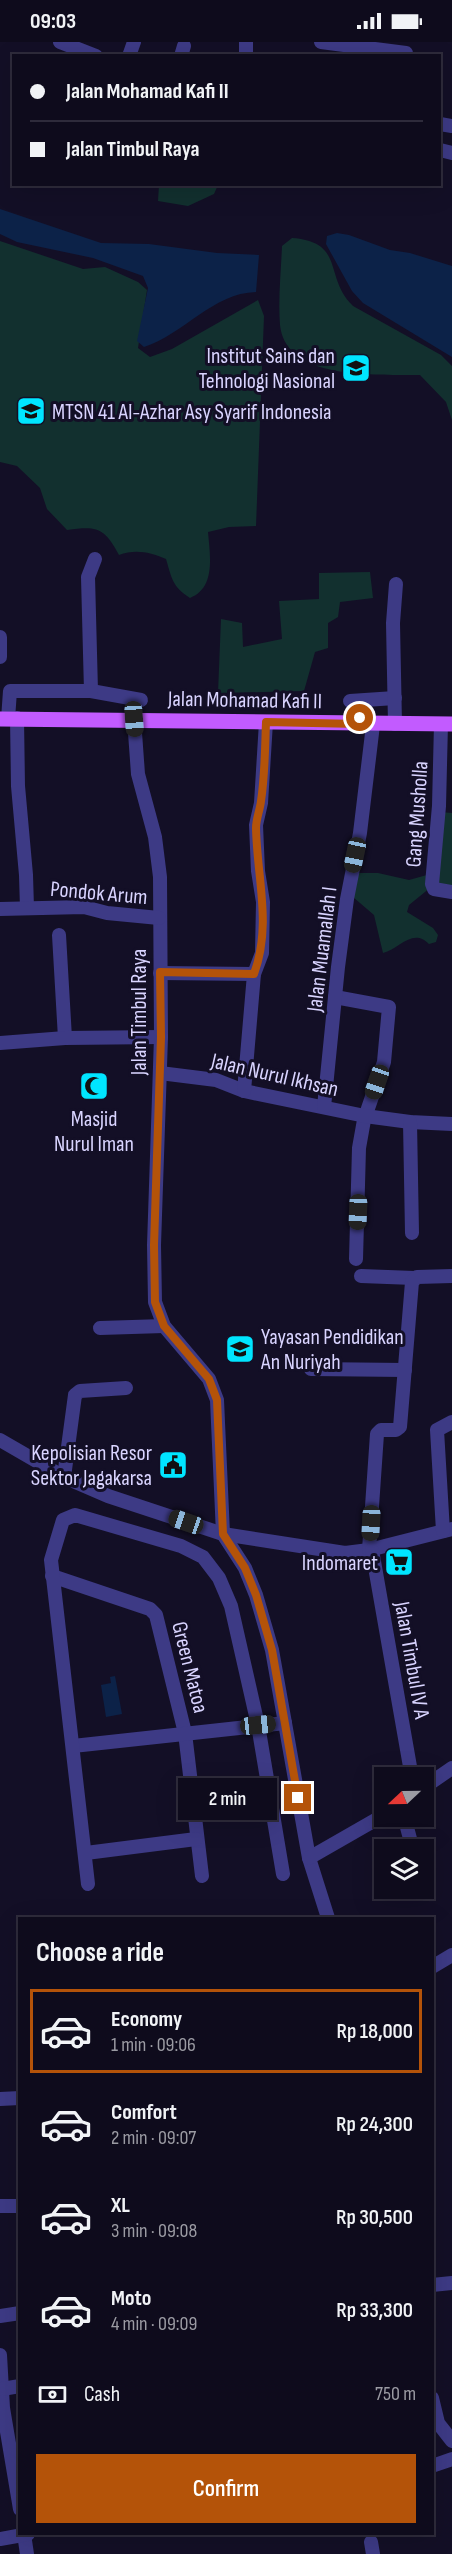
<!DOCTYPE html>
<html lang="en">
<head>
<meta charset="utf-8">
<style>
  :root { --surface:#0e0b1c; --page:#171425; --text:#f1f3f6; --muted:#9b9ba3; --line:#2e2b3b; --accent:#b45309 }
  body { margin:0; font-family:"Sofia Sans Condensed",sans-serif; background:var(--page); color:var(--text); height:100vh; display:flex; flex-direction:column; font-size:22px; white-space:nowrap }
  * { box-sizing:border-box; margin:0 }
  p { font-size:20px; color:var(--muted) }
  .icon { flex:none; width:33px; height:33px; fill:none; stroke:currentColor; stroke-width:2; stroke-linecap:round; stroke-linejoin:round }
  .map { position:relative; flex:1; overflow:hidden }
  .sheet { position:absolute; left:18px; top:1875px; width:416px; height:618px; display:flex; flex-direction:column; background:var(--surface); border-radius:0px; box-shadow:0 6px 24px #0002,0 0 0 2px var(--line) }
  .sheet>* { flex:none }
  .hud { position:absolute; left:12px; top:12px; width:429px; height:132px; border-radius:0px; box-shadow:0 6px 24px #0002,0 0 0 2px var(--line); display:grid; align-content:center; height:132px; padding:0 18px; background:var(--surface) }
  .needle { width:39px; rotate:248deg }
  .controls { position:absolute; left:374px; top:1725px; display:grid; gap:12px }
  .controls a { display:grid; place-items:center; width:60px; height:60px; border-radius:0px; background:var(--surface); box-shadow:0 6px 24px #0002,0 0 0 2px var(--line); font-size:30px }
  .end { position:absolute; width:27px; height:27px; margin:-14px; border:8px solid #b45309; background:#fff; box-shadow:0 0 0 3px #fff }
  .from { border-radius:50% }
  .bubble { position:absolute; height:42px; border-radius:0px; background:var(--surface); box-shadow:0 6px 24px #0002,0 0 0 2px var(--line); font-size:20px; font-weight:600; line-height:42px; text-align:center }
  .car { position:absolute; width:18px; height:36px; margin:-18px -9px; border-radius:8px; box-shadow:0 0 4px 2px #0007; background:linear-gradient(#222 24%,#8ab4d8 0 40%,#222 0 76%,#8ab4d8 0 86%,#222 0) }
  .hud b { display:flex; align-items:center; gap:21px; height:57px; font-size:22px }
  .hud b+b { border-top:2px solid var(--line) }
  .hud i { width:15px; height:15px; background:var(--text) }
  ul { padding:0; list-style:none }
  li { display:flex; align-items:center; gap:18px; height:84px; margin:0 12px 9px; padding:0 6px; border:3px solid transparent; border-radius:0px }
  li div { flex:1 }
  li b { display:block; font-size:22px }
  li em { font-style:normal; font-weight:600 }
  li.selected { border-color:var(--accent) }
  li>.icon { width:54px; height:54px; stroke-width:1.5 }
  h2 { padding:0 18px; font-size:27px; line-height:72px }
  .pay { display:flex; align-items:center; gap:15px; height:66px; padding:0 18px; font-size:22px }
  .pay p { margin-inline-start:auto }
  .button { display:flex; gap:12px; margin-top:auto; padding:12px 18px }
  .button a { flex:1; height:69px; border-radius:0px; background:var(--accent); color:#fff; font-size:24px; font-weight:600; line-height:69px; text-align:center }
  .status { display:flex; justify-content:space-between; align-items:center; height:42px; padding:0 30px; background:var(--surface); direction:ltr }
  .status svg { height:16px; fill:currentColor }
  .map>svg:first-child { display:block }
  .green { fill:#12302f }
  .water { fill:#0c2248 }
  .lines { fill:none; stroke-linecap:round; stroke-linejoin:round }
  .minor { stroke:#3d3a85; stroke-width:14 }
  .major { stroke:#c25bff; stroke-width:15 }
  .route { stroke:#b45309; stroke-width:8 }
  .labels { text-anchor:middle; stroke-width:6; stroke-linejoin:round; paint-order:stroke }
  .poi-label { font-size:22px; fill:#d9d4ff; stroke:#130f26; text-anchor:end }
  .street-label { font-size:22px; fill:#d9d4ff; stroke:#130f26 }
</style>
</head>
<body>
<div class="status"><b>09:03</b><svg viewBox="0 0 49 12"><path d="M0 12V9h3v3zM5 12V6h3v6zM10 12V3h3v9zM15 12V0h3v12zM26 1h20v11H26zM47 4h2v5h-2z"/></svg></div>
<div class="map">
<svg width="452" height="2512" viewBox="0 0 452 2512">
  <rect width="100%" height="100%" fill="#130f26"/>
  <g class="green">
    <path d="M159,143V142L218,143L214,152L188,164L158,159Z"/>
    <path d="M292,196C346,200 323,235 353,264L441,313L452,324V378L446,360L420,333C379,332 286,340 280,283C278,257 281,229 282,204Z"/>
    <path d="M0,199L83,227L105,225L138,240L147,248L138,306L150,315L172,307L258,258L264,274L256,484L229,485L208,490C210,513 216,546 190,556C172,544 172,537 166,517C150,510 135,507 119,513C104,485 97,484 67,488L47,467L40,446L17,424L0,420Z"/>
    <path d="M370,530L373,556L340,560L338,575L328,581V606L315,610L304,649L218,651L221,577L242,581L243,605L282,597L279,559L319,557V531Z"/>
    <path d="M440,770L452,771V844L436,841L409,863L407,870L433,886L438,893L436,900L429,902C413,885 399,907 383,911L374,873L353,855V831H378L409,838L434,831Z"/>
  </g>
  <g class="water">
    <path d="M0,167L101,201L149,202L217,211L259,213L256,250C213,251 184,292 144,305L137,299L148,246L143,234L93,216L17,200L0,192Z"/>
    <path d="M337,191L349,193L390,208L410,211L452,224V315L363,261L352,249L326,202L327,194Z"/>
    <path d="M115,1634L122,1672L106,1675L101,1643L111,1641L110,1635Z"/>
  </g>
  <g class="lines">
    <g class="minor">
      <path d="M60,0L96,14"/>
      <path d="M321,0L406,11"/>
      <path d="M129,14L134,0"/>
      <path d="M181,14L184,4"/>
      <path d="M246,14V0"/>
      <path d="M440,82L452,84"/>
      <path d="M440,108L452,111"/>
      <path d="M0,595V615"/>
      <path d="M91,649L141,658"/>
      <path d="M350,659L395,656"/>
      <path d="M17,676L18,744L26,833L27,866"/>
      <path d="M8,677L10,649H91L88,535L95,517"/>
      <path d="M134,677L138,732L155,795L160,835L161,995L154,1203L155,1260L164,1284L209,1337L217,1358L223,1492L245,1526L256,1553L272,1608L309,1816L328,1876"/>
      <path d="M395,682L393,581L396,542"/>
      <path d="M441,682L439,764L432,842L434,847L452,850"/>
      <path d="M0,867L84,865L107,871L159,876"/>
      <path d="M59,893L65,996"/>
      <path d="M160,931L254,932"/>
      <path d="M335,955L389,965L384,1020L364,1078L359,1106L356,1217"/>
      <path d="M0,1001L65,996L161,995"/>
      <path d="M160,1031L216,1038L244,1049L365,1074L410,1080L452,1082"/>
      <path d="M244,1049L254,932L262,911L263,860L258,829L256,783L261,761L266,680"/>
      <path d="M324,1065L338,925L347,857L360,791L373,683"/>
      <path d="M410,1080L412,1191"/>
      <path d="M361,1234L414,1236"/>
      <path d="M100,1286L164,1284"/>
      <path d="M311,1327L405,1328"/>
      <path d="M0,1398L64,1435L108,1454L223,1492L345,1511L369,1508L452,1487"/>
      <path d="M64,1435L75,1353L80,1349L126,1346"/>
      <path d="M443,1489L437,1388L452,1380"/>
      <path d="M369,1508L377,1392L381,1388H396L400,1385L412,1240L417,1235L452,1234"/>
      <path d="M372,1508L412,1736"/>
      <path d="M52,1534L150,1567L156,1573L185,1691L202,1834"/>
      <path d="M73,1704L285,1681"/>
      <path d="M423,1746L452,1726"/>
      <path d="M404,1774L413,1808"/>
      <path d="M86,1811L196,1797"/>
      <path d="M309,1816L384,1773"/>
      <path d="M88,1842L51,1518L63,1478L75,1473L181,1504L203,1515L219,1536L231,1564L258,1683L283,1832"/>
      <path d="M432,1925L452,1913"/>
      <path d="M0,2057L20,2056"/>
      <path d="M0,2164H20"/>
      <path d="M432,2243L452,2241"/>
      <path d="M0,2274L20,2271"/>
      <path d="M0,2313L3,2366L20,2467"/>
      <path d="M2,2347L20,2344"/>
      <path d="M432,2356L438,2381L452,2399"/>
      <path d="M432,2424L452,2417"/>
      <path d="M24,2492L27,2512"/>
      <path d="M0,2497L28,2492"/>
      <path d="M371,2500L373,2512"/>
    </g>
    <path class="major" d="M0,677L452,682"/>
  </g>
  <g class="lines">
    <path class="route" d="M298,1756L272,1608L256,1553L245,1526L223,1492L217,1358L209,1337L164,1284L155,1260L154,1203L161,995L160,930L254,932C272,883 257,836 256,786C256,777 260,768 261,759C265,733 265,706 266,680L359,682L360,676"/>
  </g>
  <defs>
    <g id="university-square" transform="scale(1.5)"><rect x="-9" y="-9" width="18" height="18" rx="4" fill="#00e5ff" stroke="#130f26"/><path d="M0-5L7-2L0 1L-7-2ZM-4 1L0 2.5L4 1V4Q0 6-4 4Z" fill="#111"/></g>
    <g id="school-square" transform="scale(1.5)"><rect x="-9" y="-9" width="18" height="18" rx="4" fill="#00e5ff" stroke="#130f26"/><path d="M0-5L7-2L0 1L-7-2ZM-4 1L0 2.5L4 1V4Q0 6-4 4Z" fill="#111"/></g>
    <g id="mosque-square" transform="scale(1.5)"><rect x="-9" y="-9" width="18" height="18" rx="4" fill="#00e5ff" stroke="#130f26"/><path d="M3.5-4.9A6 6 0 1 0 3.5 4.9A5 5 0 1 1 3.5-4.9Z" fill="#111"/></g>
    <g id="civic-square" transform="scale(1.5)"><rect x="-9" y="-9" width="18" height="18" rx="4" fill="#00e5ff" stroke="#130f26"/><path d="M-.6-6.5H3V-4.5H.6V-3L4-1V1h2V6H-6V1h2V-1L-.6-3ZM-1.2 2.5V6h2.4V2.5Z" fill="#111"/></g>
    <g id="supermarket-square" transform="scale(1.5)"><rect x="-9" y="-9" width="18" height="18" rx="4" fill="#00e5ff" stroke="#130f26"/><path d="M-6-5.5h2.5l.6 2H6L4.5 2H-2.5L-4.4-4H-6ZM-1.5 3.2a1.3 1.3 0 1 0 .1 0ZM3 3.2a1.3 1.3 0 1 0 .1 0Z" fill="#111"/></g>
  </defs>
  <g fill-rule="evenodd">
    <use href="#university-square" x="356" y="326"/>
    <use href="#school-square" x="31" y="369"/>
    <use href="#mosque-square" x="94" y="1044"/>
    <use href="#school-square" x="240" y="1307"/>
    <use href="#civic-square" x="173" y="1423"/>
    <use href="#supermarket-square" x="399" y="1520"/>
  </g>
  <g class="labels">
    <g class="poi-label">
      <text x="335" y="321">Institut Sains dan<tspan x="335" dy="25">Tehnologi Nasional</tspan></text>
      <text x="52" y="377" text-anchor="start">MTSN 41 Al-Azhar Asy Syarif Indonesia</text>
      <text x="94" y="1084" text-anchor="middle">Masjid<tspan x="94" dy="25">Nurul Iman</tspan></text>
      <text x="261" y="1302" text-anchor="start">Yayasan Pendidikan<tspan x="261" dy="25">An Nuriyah</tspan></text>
      <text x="152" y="1418">Kepolisian Resor<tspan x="152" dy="25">Sektor Jagakarsa</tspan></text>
      <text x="378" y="1528">Indomaret</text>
    </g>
    <g class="street-label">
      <text transform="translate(245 657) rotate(1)" y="8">Jalan Mohamad Kafi II</text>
      <text transform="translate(416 772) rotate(-86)" y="8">Gang Musholla</text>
      <text transform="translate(99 850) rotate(5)" y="8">Pondok Arum</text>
      <text transform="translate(321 907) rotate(-83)" y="8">Jalan Muamallah I</text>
      <text transform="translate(138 970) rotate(-90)" y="8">Jalan Timbul Raya</text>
      <text transform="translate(275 1032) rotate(13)" y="8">Jalan Nurul Ikhsan</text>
      <text transform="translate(413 1618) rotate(80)" y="8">Jalan Timbul IV A</text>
      <text transform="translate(191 1625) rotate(76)" y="8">Green Matoa</text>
    </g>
  </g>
</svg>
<div class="controls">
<a><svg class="needle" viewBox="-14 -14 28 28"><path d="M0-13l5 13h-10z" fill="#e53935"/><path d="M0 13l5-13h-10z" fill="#9b9ba3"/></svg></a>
<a><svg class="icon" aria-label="layers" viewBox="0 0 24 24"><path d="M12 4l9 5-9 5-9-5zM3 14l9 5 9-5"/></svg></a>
</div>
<i class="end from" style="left:360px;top:676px"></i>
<i class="end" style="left:298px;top:1756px"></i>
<div class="bubble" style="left:178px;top:1736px;width:99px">2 min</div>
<i class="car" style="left:134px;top:677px;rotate:176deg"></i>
<i class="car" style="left:355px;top:813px;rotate:192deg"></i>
<i class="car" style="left:377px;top:1040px;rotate:199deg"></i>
<i class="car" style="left:358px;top:1170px;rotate:182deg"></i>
<i class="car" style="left:186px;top:1480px;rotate:289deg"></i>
<i class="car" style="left:371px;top:1481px;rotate:183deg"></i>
<i class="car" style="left:258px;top:1683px;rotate:84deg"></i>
<div class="hud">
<b><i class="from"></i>Jalan Mohamad Kafi II</b>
<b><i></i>Jalan Timbul Raya</b>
</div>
<section class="sheet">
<h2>Choose a ride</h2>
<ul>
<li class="selected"><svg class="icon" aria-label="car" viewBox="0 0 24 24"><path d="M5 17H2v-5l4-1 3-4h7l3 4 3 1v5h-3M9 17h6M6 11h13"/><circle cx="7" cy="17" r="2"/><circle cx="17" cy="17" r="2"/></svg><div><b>Economy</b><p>1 min · 09:06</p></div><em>Rp 18,000</em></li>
<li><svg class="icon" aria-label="car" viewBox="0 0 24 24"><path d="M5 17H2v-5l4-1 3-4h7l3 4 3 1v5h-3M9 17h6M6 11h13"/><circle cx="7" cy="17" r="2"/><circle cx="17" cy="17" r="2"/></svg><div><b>Comfort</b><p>2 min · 09:07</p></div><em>Rp 24,300</em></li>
<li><svg class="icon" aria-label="car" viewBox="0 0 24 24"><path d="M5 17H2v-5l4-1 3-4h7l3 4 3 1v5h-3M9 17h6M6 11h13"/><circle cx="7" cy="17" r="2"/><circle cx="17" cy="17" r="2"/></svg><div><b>XL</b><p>3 min · 09:08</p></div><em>Rp 30,500</em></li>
<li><svg class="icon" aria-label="car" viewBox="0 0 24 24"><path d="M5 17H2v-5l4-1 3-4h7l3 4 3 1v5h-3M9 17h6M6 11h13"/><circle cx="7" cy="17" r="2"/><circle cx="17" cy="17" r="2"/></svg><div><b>Moto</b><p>4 min · 09:09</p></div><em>Rp 33,300</em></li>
</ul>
<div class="pay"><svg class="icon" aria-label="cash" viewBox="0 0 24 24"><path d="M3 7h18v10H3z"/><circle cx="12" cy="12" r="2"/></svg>Cash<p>750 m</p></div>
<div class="button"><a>Confirm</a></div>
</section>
</div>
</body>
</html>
